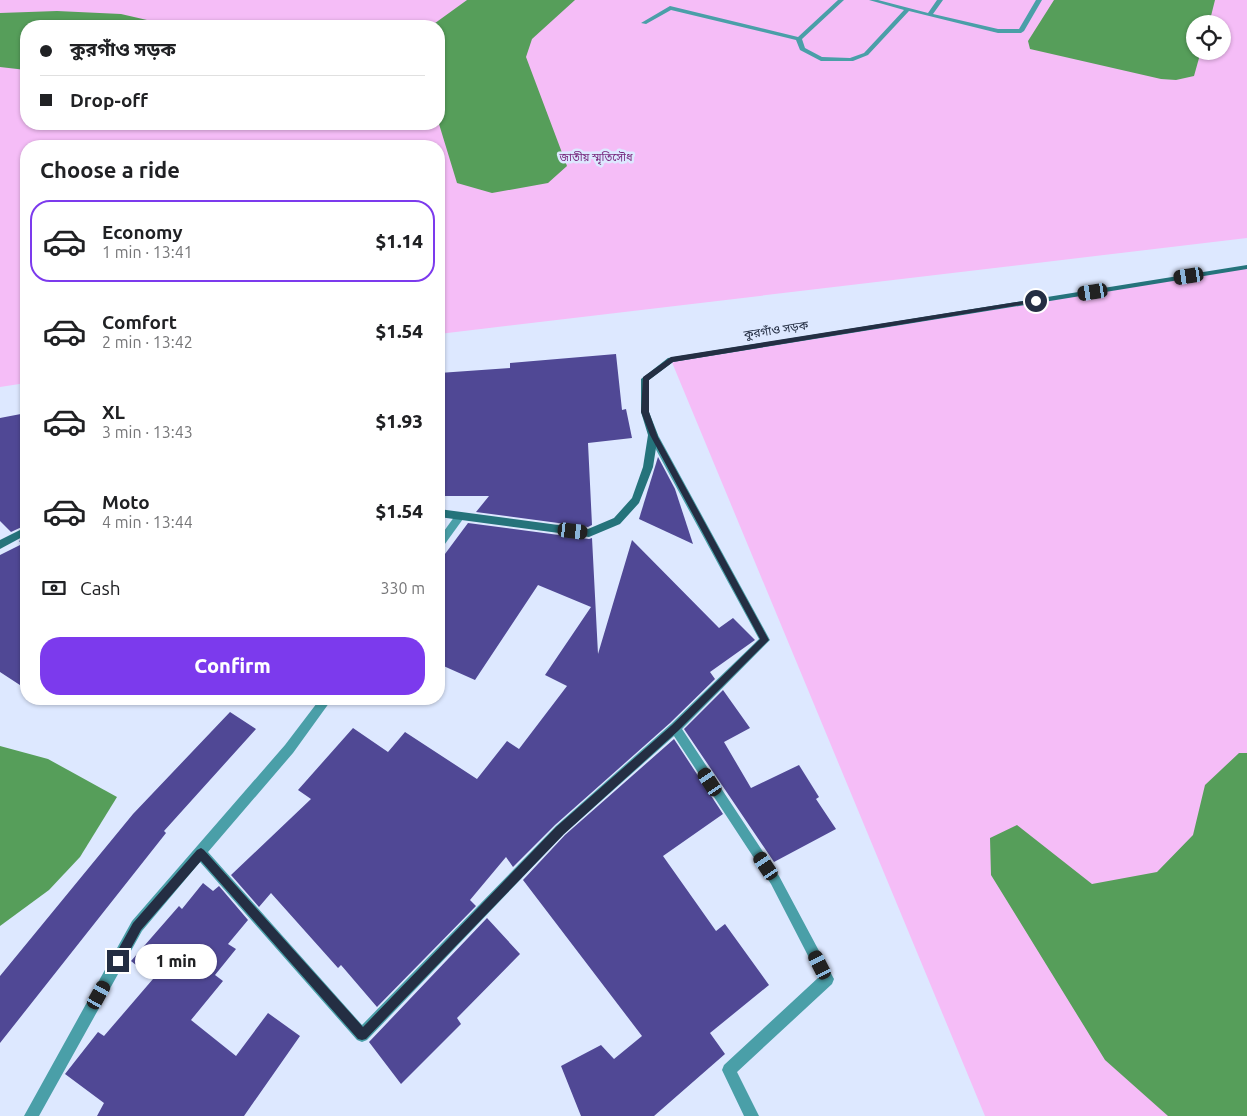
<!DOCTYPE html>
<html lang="en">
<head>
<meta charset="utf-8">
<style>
  :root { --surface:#fff; --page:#f6f6f6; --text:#202124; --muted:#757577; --line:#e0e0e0; --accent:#7c3aed }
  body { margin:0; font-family:Ubuntu,"Noto Sans Bengali",sans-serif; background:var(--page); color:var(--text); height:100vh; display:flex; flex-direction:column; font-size:19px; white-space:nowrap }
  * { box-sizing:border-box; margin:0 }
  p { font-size:16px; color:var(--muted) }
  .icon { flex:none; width:28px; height:28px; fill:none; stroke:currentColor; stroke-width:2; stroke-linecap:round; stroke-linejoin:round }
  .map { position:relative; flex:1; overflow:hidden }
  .drawer { position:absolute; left:20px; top:140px; width:425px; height:565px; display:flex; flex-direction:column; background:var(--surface); border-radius:20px; box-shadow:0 1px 4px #0004 }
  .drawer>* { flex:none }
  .banner { position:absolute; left:20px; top:20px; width:425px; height:110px; border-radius:20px; box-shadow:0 1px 4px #0004; display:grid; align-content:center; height:110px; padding:0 20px; background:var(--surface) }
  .controls { position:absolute; left:1186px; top:15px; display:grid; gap:10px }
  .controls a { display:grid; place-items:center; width:45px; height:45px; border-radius:50%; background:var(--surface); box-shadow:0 1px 4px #0004; font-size:25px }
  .end { position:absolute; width:22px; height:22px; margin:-11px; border:6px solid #242e43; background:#fff; box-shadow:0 0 0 2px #fff }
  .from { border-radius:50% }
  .bubble { position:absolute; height:35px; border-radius:18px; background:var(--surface); box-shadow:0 1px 4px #0004; font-size:16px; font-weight:800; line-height:35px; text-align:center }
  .car { position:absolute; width:15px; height:30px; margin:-15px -8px; border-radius:6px; box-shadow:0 0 4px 1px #0007; background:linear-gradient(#222 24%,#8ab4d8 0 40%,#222 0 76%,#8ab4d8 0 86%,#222 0) }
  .banner b { display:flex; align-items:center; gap:18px; height:48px; font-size:19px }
  .banner b+b { border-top:1px solid var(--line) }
  .banner i { width:12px; height:12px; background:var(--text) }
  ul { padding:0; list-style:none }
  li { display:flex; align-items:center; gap:15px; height:82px; margin:0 10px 8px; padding:0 10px; border:2px solid transparent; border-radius:20px }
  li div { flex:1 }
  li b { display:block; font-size:19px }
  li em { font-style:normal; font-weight:800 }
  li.active { border-color:var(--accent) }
  li>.icon { width:45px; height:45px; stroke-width:1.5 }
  h2 { padding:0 20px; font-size:22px; line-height:60px }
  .pay { display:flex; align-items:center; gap:12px; height:55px; padding:0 20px; font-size:19px }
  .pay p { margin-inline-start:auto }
  .cta { display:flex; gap:10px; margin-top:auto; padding:10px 20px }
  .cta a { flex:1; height:58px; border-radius:20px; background:var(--accent); color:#fff; font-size:20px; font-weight:800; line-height:58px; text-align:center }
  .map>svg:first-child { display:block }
  .green { fill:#f5bdf7; fill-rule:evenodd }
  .water { fill:#569e5a }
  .building { fill:#504895 }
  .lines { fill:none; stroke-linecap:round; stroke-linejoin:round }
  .street { fill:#4a9fa8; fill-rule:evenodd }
  .secondary { fill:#25737b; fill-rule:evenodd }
  .route { fill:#242e43 }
  .labels { text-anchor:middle; stroke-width:5; stroke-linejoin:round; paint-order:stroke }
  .far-park-label { font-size:11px; fill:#78297e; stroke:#dde8ff }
  .street-label { font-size:12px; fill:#242e43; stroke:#dde8ff }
</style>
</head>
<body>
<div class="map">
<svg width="1247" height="1116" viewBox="0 0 1247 1116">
  <rect width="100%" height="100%" fill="#dde8ff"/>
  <g class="green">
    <path d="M0,0H1247V238L439,334V146H26V383L0,387ZM1195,24H1222V51H1195ZM26,26H439V124H26Z"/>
    <path d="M1247,266V1116H985L671,360Z"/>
  </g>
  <g class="water">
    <path d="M467,0H575L532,39L526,57L567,166L548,183L492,193L457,183L439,124V26H431Z"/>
    <path d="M1054,0H1215L1209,24H1195V51H1201L1194,76L1176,80L1161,79L1030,49L1028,41Z"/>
    <path d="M57,11L121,14L173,26H26V70L0,67V13Z"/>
    <path d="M0,746L48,759L117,797L80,857L49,890L0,926Z"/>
    <path d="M1239,753H1247V1116H1168L1105,1060L991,875L990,838L1017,825L1092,884L1157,872L1193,835L1205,785Z"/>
  </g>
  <g class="building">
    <path d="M616,354L622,410L626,409L632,438L588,443L592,525L588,527L476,512L489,496H440L445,463H439V373L510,368V363Z"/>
    <path d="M26,413V525L11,532L0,521V418Z"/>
    <path d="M658,457L675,489L693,544L639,519Z"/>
    <path d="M468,523L589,539L592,538L598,654L632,540L719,628L733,618L755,640L710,672L715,679L670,723L555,825L513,867L506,857L470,900L476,906L377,1007L341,965L338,968L271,893L259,907L231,875L311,799L298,790L353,728L388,752L405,732L477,779L507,741L519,749L567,686L545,675L591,607L538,585L475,680L439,664V562Z"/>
    <path d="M26,537V689L0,672V555L22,544L19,541Z"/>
    <path d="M723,690L750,728L724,742L751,788L799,765L819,797L816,799L836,829L774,862L684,729Z"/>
    <path d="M230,712L256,729L164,831L166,833L0,1043V976L133,814Z"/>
    <path d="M674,739L723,814L663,856L716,931L725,924L769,985L710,1033L725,1054L654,1116H581L561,1066L601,1045L614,1059L642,1036L523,880L565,835Z"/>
    <path d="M203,883L213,891L219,886L248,920L228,944L236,949L215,975L223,981L191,1020L236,1056L268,1013L300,1036L244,1116H97L104,1103L65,1074L98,1032L104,1036L153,979L131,961L179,906L182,909Z"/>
    <path d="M487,918L520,954L457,1018L461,1024L401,1084L369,1042Z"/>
  </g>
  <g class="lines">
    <g class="street">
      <path d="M838,0H844L802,39L805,48L822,57L850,58L864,53L904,10L869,0H878L928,13L937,0H943L933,14L998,29H1019L1036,0H1042L1024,31L1021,33H998L909,11L868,55L853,61H821L800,50L796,40L671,10L646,24L641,23L670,6L798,37Z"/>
      <path d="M653,432L658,435L770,640L682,729L779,876L834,979L832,984L737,1072L759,1116H744L722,1070L724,1065L819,977L771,884L674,736L564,834L367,1040L362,1042L357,1040L200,862L142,931L39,1116H24L132,921L285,745L320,699H332L293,753L208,852L362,1025L556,826L671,724L759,639L648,435Z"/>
      <path d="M460,512L465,516L463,519L442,548L439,549V538L457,513Z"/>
    </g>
    <g class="secondary">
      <path d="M1247,265V269L673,362L649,380V412L658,435L653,467L639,503L620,524L589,537L439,517V509L588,529L614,518L632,498L643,467L648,435L641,412V379L668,358Z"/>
      <path d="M26,527V535L0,549V540Z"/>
    </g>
  </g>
  <path class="route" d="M1036,299H1038V302L673,362L649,380V412L657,435L769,640L678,731L564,834L366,1039L362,1040L358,1039L201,861L141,930L122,965L118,966L114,965L112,961L114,957L133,923L197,850L201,848L204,850L363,1027L556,827L672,725L760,639L650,435L641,412L643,377L671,357Z"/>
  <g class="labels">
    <g class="far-park-label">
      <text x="596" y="161">জাতীয় স্মৃতিসৌধ</text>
    </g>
    <g class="street-label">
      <text transform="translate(776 330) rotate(-9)" y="4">কুরগাঁও সড়ক</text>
    </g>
  </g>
</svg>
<div class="controls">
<a><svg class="icon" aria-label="locate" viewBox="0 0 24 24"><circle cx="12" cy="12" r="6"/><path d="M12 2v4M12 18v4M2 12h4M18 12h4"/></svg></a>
</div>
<i class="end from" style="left:1036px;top:301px"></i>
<i class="end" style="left:118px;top:961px"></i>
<div class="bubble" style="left:135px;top:944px;width:82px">1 min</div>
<i class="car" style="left:1189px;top:276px;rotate:261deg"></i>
<i class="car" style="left:1093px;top:292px;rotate:261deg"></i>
<i class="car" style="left:573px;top:531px;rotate:97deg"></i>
<i class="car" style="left:710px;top:782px;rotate:327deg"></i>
<i class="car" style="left:766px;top:866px;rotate:326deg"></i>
<i class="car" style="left:820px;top:965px;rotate:333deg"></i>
<i class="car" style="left:99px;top:995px;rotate:29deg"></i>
<div class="banner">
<b><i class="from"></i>কুরগাঁও সড়ক</b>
<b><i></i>Drop-off</b>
</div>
<section class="drawer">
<h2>Choose a ride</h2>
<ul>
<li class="active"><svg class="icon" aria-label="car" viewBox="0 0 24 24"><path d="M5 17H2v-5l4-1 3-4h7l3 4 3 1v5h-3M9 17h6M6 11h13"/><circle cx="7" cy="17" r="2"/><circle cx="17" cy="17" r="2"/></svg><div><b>Economy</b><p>1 min · 13:41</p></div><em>$1.14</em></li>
<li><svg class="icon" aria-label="car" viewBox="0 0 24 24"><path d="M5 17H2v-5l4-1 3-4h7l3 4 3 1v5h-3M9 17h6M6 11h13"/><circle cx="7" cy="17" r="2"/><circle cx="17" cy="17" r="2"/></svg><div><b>Comfort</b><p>2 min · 13:42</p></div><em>$1.54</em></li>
<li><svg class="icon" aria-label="car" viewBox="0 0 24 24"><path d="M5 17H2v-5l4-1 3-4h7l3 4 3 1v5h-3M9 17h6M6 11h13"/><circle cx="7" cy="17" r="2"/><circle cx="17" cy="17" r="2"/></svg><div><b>XL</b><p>3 min · 13:43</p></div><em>$1.93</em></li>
<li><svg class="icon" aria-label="car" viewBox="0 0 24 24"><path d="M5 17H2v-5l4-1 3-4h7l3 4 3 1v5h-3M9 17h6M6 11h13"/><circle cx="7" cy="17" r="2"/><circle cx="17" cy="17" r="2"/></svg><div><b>Moto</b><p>4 min · 13:44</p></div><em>$1.54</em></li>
</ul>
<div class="pay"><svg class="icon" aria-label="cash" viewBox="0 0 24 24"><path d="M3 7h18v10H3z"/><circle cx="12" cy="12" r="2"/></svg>Cash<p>330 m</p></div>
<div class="cta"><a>Confirm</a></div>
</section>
</div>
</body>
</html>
